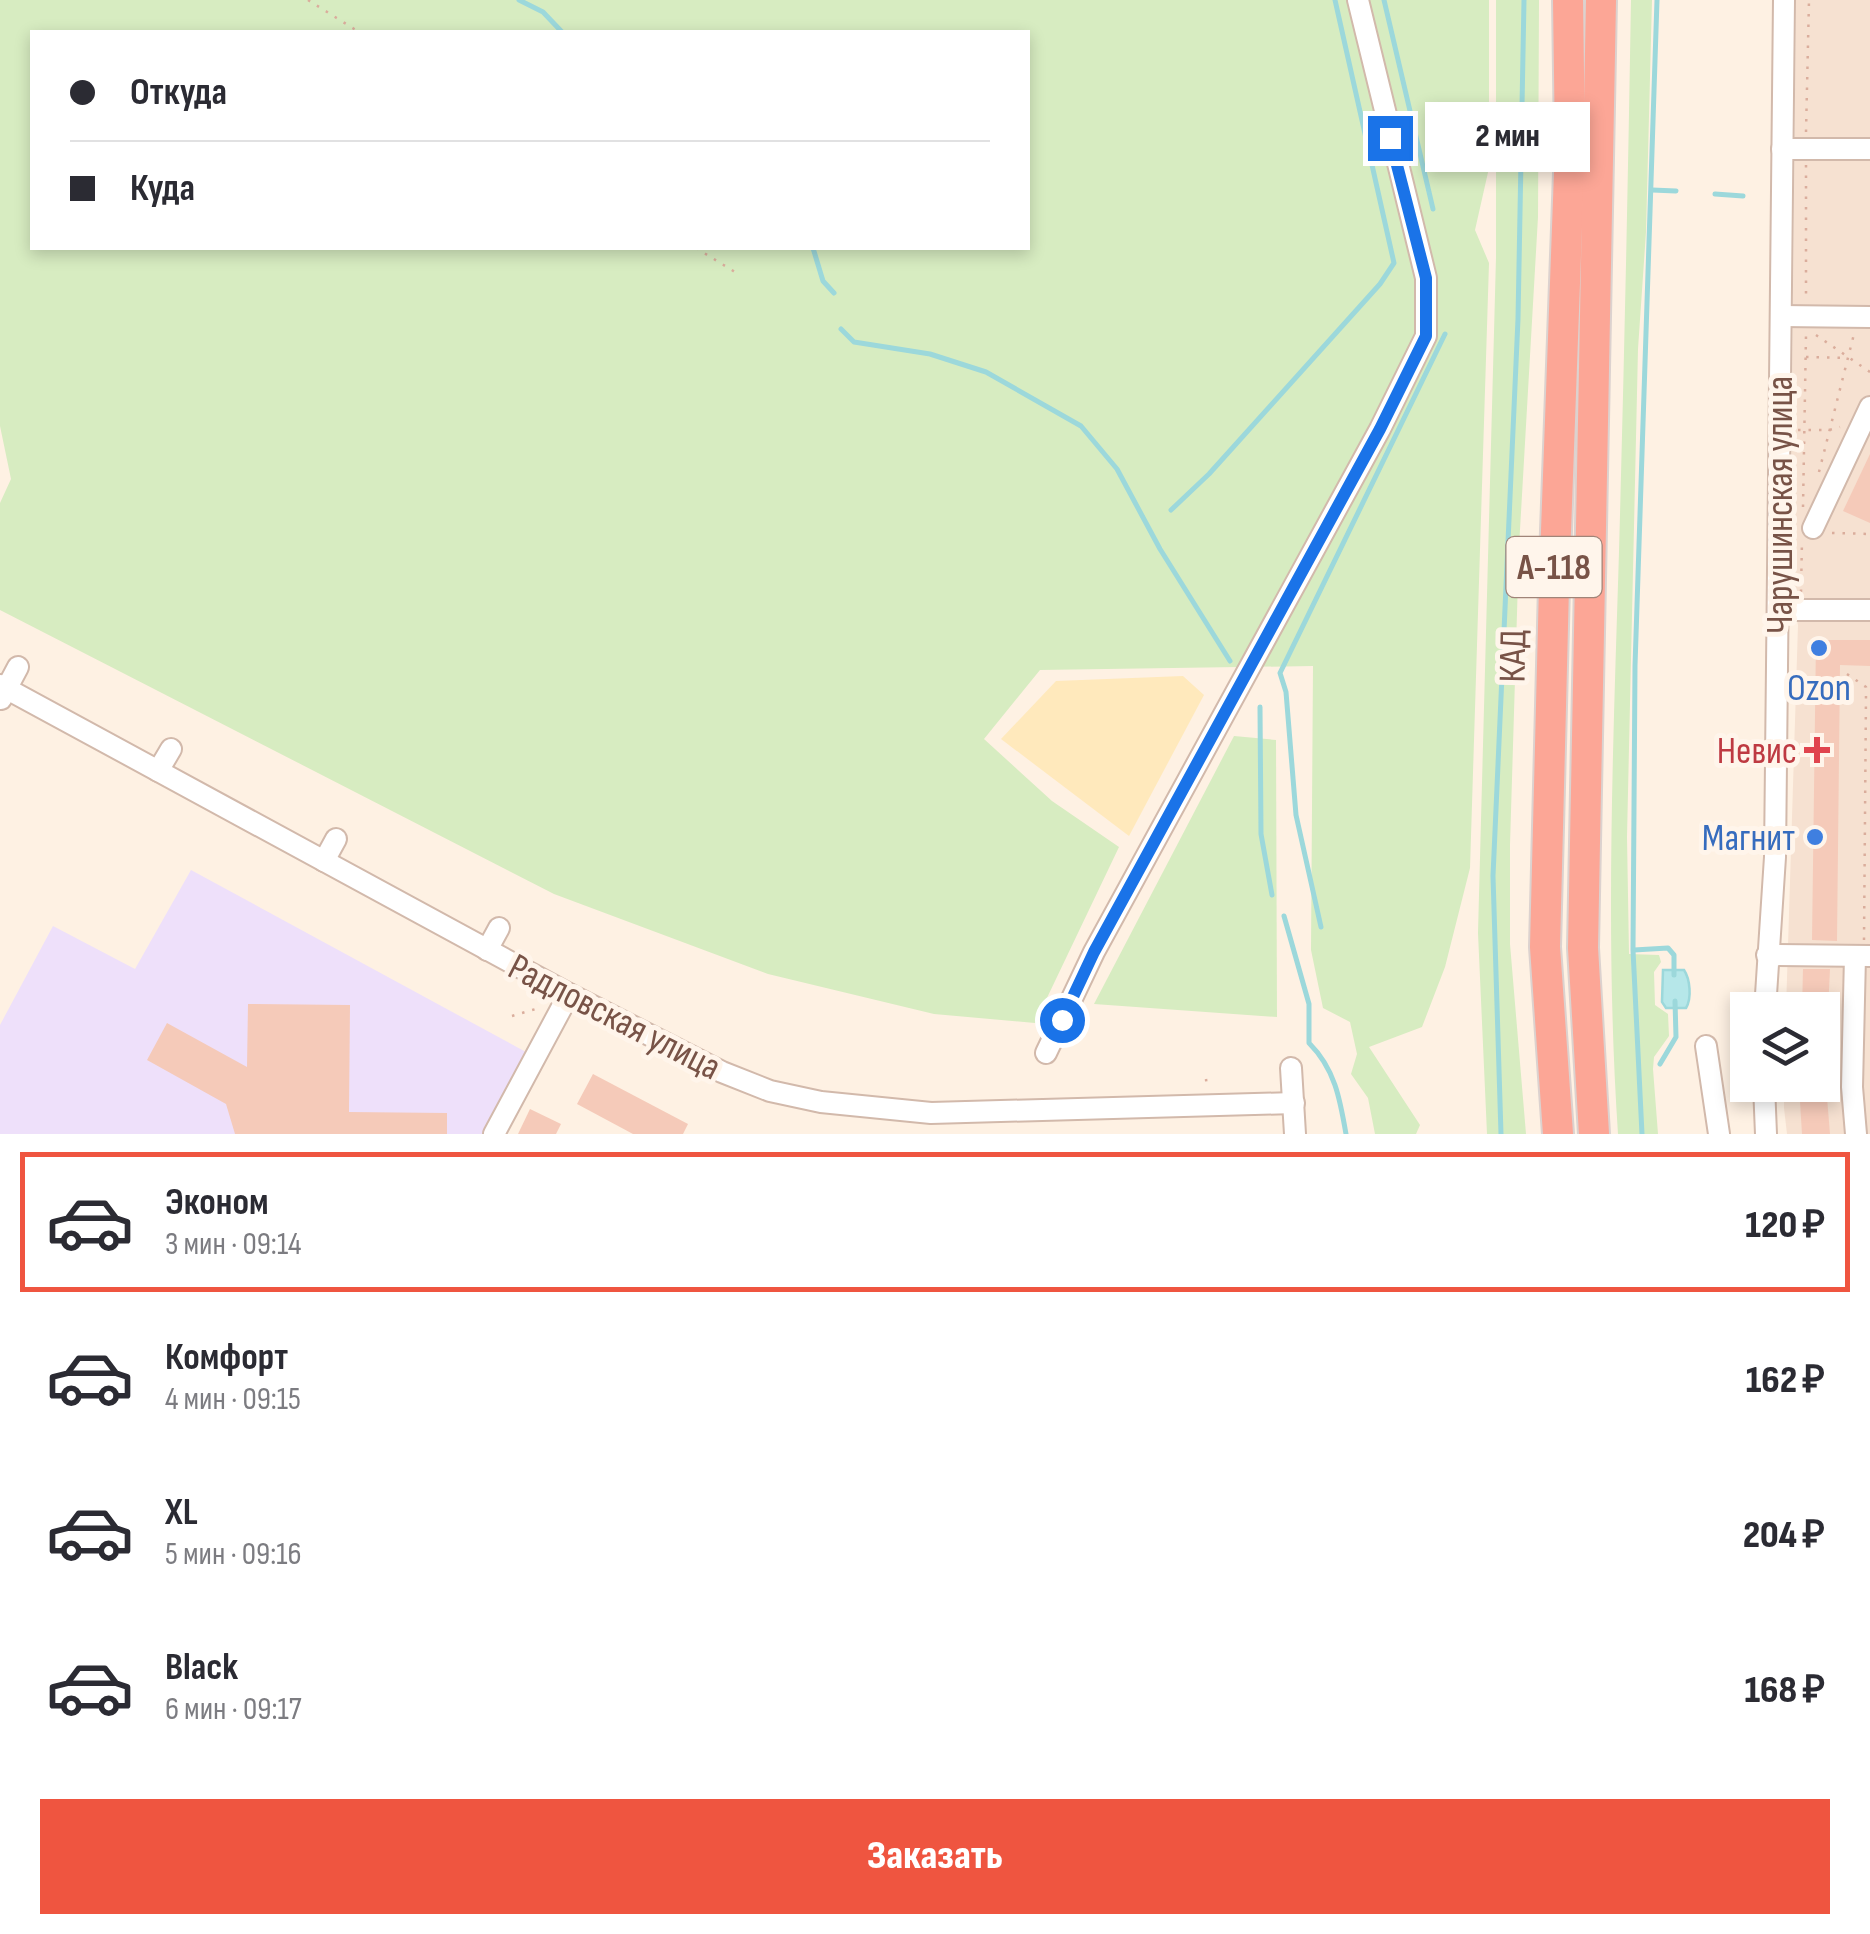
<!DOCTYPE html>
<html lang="ru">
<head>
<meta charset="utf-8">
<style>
  :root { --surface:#fff; --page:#f2f2f3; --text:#2b2b33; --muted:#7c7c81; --line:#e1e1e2; --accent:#ef5540 }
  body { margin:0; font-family:"Sofia Sans Condensed",sans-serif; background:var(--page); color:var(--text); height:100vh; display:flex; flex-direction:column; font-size:38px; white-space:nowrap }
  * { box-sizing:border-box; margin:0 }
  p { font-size:32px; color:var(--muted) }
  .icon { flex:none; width:55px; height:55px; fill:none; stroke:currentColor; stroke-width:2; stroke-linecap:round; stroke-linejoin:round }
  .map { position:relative; height:1134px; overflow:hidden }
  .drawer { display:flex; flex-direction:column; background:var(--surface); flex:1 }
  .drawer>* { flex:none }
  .top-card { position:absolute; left:30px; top:30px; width:1000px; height:220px; border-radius:0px; box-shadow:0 5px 15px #0003; display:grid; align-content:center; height:220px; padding:0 40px; background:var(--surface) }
  .controls { position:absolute; left:1730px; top:992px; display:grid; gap:20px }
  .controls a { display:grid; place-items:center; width:110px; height:110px; border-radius:0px; background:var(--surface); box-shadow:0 5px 15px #0003; font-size:50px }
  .end { position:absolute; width:45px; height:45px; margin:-22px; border:12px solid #1a73e8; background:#fff; box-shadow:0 0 0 5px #fff }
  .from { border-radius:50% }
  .bubble { position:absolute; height:70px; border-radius:0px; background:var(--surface); box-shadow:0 5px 15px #0003; font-size:32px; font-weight:800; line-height:70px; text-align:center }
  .top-card b { display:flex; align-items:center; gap:35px; height:95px; font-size:38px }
  .top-card b+b { border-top:2px solid var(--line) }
  .top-card i { width:25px; height:25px; background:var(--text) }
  ul { padding:18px 0 0; list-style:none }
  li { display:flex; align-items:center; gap:30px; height:140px; margin:0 20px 15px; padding:0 20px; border:5px solid transparent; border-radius:0px }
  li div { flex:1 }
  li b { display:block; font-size:38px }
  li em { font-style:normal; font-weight:800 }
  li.selected { border-color:var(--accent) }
  li>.icon { width:90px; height:90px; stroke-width:1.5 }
  .primary-button { display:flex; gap:20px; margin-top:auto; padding:20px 40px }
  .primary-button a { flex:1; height:115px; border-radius:0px; background:var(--accent); color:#fff; font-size:40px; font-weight:800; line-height:115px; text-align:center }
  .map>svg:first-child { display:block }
  .residential { fill:#f6e1d1 }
  .education { fill:#eee0fa }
  .green { fill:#d7ecc1; fill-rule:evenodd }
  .sand { fill:#ffe9bc }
  .water { fill:#b6e7e9; stroke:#9cd8db; stroke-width:2.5 }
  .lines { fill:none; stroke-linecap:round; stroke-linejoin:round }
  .stream { stroke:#9cd8db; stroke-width:5 }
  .building { fill:#f5cab9 }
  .minor-casing { stroke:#d2b9ab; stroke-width:24 }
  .highway-casing { stroke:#dcd2cf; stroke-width:34 }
  .path { stroke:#daad9c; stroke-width:2.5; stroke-dasharray:2.5 8; stroke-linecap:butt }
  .minor { stroke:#fff; stroke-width:20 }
  .highway { stroke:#fca696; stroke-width:30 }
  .route { stroke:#1a73e8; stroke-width:12 }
  .shop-dot { fill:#3f7fe0; stroke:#fff5eb; stroke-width:4 }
  .health-dot { fill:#e0444e; stroke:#fff5eb; stroke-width:4 }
  .labels { text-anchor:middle; stroke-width:10; stroke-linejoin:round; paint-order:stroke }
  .shield { fill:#fff5eb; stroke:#a08478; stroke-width:2.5 }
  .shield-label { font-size:35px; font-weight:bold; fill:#785347 }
  .street-label { font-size:38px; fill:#785347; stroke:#fff5eb }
  .shop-label { font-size:38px; fill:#366cbe; stroke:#fff5eb }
  .health-label { font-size:38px; fill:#be3a42; stroke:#fff5eb; text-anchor:end }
</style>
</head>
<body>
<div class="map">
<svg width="1870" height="1134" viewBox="0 0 1870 1134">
  <rect width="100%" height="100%" fill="#fef1e3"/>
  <path class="residential" d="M1796,0H1870V1134H1787L1784,1108V1085H1822V1010H1786L1798,625L1790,588Z"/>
  <path class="education" d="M191,870L526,1052L482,1134H0V1025L53,926L135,969Z"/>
  <g class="green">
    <path d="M0,0H1489V168L1475,230L1489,263L1470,868L1445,967L1422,1027L1369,1047L1420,1125L1416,1134H1375L1368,1098L1351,1074L1357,1054L1350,1022L1323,1008L1311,950L1313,666L1040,670L984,739L1052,801L1119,847L1035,1023L934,1014L768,974L554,894L0,610V503L11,479L0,426ZM32,32H1028V248H32Z"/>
    <path d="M1496,0H1539L1538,217L1519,547L1510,845V944L1526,1134H1487L1478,933L1496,257Z"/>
    <path d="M1631,0H1652L1646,232L1638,349L1627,837L1629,954L1659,955L1661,962L1654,972L1655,1005L1668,1014L1669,1036L1654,1057L1653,1069L1658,1134H1618C1605,941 1613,746 1619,552C1624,368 1628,184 1631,0Z"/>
    <path d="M1234,736L1276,740L1277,1017L1094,1004Z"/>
  </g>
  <path class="sand" d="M1183,676L1204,695L1129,836L1001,739L1056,681Z"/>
  <path class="water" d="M1663,970H1684C1690,979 1692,998 1686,1008H1666L1662,1002Z"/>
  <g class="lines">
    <g class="stream">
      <path d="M519,0L543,12L562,32"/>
      <path d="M1384,0L1433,209"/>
      <path d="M1652,190L1676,191"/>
      <path d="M1715,194L1743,196"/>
      <path d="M813,248L823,281L834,293"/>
      <path d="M841,329L854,342L930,354L986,372L1081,426L1117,469L1160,549L1230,661"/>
      <path d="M1171,510L1209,474L1380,284L1394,263L1335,0"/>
      <path d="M1260,707L1261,834L1272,895"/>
      <path d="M1284,916L1309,1004V1043C1335,1069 1340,1099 1346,1134"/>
      <path d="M1321,927L1296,815L1286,692L1280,673L1445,334"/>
      <path d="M1634,950L1668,948L1674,955V975"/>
      <path d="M1660,1064L1676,1037L1675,1001"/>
      <path d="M1501,1134L1493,876L1518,319L1524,0"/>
      <path d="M1642,1134L1633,950L1635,666L1657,0"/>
    </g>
  </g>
  <g class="building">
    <path d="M1870,454V523L1843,511Z"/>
    <path d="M1816,640H1870V666L1840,665L1837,941L1812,940Z"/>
    <path d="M1803,969H1830L1828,1010H1802Z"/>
    <path d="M248,1004L350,1005L349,1112L447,1113V1134H235L226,1104L147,1060L167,1023L247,1067Z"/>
    <path d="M593,1074L688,1124L683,1134H633L577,1104Z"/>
    <path d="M1799,1085H1826L1830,1134H1802Z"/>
    <path d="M530,1109L561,1124L556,1134H518Z"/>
  </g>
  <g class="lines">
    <g class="minor-casing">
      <g id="minor">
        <path d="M1782,149H1870"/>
        <path d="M1781,316L1870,317"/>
        <path d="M1813,528L1870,407"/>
        <path d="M1779,610H1870"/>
        <path d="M0,685L569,994L722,1072L770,1091L821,1102L931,1113L1294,1103"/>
        <path d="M1,699L18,667"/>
        <path d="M158,771L171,749"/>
        <path d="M324,861L336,839"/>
        <path d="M487,950L499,928"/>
        <path d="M1767,955L1870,956"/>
        <path d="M1855,956L1852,1087L1856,1134"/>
        <path d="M1765,1010L1775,857L1784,0"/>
        <path d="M1706,1046L1719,1134"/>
        <path d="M1046,1053L1094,952L1380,429L1426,336V278L1358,0"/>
        <path d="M1291,1068L1295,1134"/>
        <path d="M1764,1085L1766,1134"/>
        <path d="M494,1134L569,994"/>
      </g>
    </g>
    <g class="highway-casing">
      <g id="highway">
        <path d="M1558,1134L1545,947L1554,586L1570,145L1568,0"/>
        <path d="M1594,1134L1583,948L1601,0"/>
      </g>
    </g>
    <g class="path">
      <path d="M308,0L359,32"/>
      <path d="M1806,132L1809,0"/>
      <path d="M1806,165V297"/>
      <path d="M696,248L735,272"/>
      <path d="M1816,335L1870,372"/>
      <path d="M1806,357L1847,358"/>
      <path d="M1798,430H1829L1840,427"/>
      <path d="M1819,472L1854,334"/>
      <path d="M1803,507L1806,335"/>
      <path d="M1832,533L1870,534"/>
      <path d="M1801,592L1802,540"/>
      <path d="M1847,674L1866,687V694"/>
      <path d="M1864,940L1866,695H1870"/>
      <path d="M512,1016L539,1008"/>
      <path d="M1206,1079L1207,1088"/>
    </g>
    <use href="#minor" class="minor"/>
    <use href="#highway" class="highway"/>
  </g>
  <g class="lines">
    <path class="route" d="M1062,1020L1094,952L1380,429L1426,336V278L1390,138"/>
  </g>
  <g class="shop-dot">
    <circle cx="1819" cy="648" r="10"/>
    <circle cx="1815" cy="837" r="10"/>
  </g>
  <path class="health-dot" d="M1812 735h10v10h10v10h-10v10h-10v-10h-10v-10h10z"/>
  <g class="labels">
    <rect class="shield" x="1506.5" y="537" width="95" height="60" rx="8"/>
    <g class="shield-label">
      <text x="1554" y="579">А-118</text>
    </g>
    <g class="street-label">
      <text transform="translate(1779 505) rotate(-90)" y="13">Чарушинская улица</text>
      <text transform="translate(1512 656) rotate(-89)" y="13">КАД</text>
      <text transform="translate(615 1016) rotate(27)" y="13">Радловская улица</text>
    </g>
    <g class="shop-label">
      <text x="1819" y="700">Ozon</text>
      <text x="1795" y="850" text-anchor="end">Магнит</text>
    </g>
    <g class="health-label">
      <text x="1797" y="763">Невис</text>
    </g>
  </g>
</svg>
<div class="controls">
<a><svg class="icon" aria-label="layers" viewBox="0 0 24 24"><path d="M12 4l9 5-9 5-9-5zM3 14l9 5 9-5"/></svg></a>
</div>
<i class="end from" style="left:1062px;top:1020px"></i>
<i class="end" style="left:1390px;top:138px"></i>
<div class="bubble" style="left:1425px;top:102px;width:165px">2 мин</div>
<div class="top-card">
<b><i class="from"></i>Откуда</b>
<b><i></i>Куда</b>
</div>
</div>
<section class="drawer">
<ul>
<li class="selected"><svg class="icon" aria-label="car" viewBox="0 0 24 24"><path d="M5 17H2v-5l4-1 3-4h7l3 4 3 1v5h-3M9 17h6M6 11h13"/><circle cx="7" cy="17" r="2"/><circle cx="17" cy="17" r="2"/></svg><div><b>Эконом</b><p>3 мин · 09:14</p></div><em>120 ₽</em></li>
<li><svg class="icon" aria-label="car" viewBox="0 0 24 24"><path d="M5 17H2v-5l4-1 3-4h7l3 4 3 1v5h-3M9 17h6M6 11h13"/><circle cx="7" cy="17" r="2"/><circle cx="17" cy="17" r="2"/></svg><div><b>Комфорт</b><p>4 мин · 09:15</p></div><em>162 ₽</em></li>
<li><svg class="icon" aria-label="car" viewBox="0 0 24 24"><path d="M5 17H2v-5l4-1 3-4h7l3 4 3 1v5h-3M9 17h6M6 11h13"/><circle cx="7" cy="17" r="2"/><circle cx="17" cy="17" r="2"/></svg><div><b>XL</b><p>5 мин · 09:16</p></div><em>204 ₽</em></li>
<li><svg class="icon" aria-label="car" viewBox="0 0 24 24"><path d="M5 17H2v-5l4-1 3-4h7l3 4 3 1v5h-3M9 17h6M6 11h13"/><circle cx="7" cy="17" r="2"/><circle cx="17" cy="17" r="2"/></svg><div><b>Black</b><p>6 мин · 09:17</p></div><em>168 ₽</em></li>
</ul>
<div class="primary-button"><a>Заказать</a></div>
</section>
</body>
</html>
